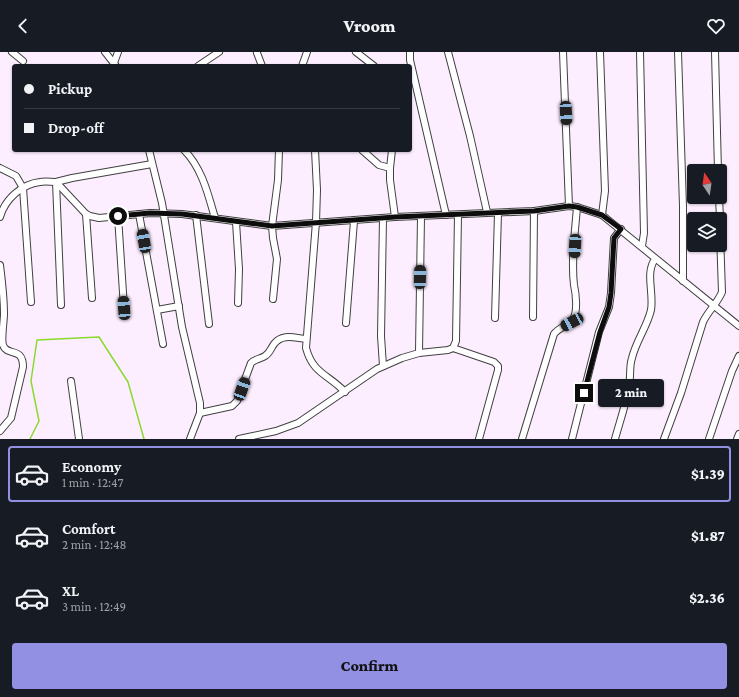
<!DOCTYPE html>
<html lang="en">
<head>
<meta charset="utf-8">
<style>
  :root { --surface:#171b24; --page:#20242c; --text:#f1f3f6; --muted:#9ea1a6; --line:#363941; --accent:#9190e3 }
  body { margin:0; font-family:"Crimson Pro",serif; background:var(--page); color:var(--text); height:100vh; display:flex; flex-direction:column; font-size:15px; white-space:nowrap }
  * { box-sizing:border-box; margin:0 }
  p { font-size:13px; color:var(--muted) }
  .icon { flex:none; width:22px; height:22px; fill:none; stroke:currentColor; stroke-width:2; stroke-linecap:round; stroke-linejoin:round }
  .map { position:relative; height:387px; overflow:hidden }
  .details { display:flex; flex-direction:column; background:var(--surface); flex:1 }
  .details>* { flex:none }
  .top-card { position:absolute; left:12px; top:12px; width:400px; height:88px; border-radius:4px; box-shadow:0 1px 3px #0004; display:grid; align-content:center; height:88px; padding:0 12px; background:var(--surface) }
  .needle { width:26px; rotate:347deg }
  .fabs { position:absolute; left:687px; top:112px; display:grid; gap:8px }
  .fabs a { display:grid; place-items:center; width:40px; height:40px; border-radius:4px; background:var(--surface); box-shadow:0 1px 3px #0004; font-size:20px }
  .end { position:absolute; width:18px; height:18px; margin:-9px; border:5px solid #0d0d0d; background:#fff; box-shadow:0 0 0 2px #fff }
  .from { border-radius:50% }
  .bubble { position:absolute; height:28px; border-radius:4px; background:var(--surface); box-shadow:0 1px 3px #0004; font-size:13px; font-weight:800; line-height:28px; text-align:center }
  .car { position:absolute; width:12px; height:24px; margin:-12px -6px; border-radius:5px; box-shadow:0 0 3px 1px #0007; background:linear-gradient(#222 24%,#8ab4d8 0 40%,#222 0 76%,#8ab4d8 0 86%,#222 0) }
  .top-card b { display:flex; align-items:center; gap:14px; height:38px; font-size:15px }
  .top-card b+b { border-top:1px solid var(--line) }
  .top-card i { width:10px; height:10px; background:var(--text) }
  ul { padding:7px 0 0; list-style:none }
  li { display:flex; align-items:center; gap:12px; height:56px; margin:0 8px 6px; padding:0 4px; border:2px solid transparent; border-radius:4px }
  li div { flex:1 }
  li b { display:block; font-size:15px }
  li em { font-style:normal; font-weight:800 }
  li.on { border-color:var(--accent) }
  li>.icon { width:36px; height:36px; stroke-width:1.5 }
  .button { display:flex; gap:8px; margin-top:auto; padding:8px 12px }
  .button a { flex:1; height:46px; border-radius:4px; background:var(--accent); color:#111; font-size:16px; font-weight:800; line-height:46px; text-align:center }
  header { display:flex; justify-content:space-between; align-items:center; height:52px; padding:0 12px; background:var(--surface); font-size:18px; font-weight:800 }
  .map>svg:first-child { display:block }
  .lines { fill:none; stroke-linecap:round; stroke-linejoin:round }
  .stream { stroke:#8ada2d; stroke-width:1.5 }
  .minor-casing { stroke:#404040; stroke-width:8 }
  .minor { stroke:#fff; stroke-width:6 }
  .route { stroke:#0d0d0d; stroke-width:5 }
</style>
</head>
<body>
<header><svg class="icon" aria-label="back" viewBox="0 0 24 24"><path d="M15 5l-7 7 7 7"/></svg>Vroom<svg class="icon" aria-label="heart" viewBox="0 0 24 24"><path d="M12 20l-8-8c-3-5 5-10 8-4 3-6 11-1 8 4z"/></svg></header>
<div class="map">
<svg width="739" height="387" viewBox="0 0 739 387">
  <rect width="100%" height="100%" fill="#fdeeff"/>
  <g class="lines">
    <path class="stream" d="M30,387L39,369L31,329L37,288L99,285L128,330L144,387"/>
    <g class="minor-casing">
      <g id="minor">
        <path d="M12,0L23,9"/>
        <path d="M105,0L116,14"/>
        <path d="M356,0L374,14"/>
        <path d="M410,0V8L446,163"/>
        <path d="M448,0L470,84L487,160"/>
        <path d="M563,0L569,154"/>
        <path d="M600,0L605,139L602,163"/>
        <path d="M640,0L644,181L642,194"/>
        <path d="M678,0L683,154V229"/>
        <path d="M715,0L718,119"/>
        <path d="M257,1L262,14"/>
        <path d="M114,11L118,0"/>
        <path d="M198,14L219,0"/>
        <path d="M302,14L307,0"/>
        <path d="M149,98L162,151L182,275L200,351V361L190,387"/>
        <path d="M184,98C202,116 208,142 215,166"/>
        <path d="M315,98L317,138L316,170L306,296C313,322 328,322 345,340"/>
        <path d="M362,98L379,113L390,116"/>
        <path d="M392,98L390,116V128L395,165"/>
        <path d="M0,116L16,124L23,136L31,250"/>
        <path d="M719,145L720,167"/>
        <path d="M86,162L92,246"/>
        <path d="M139,162L163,292"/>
        <path d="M196,163L209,272"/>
        <path d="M118,164L124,256"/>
        <path d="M0,165C5,147 22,132 40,130C45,129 51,130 56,130L86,162L90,164L99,166L150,161L182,162L272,174L395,165L534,159L569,154L577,155L602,163L739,274"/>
        <path d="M383,166L381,284L383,314"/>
        <path d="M236,170L239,217L238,251"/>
        <path d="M0,213C2,229 4,246 4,262C4,269 1,287 3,293C7,305 23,294 23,315L11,366L0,379"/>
        <path d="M273,247L277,207L273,186L272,174L278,128L279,98"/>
        <path d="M61,253L56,130L72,126L152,112"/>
        <path d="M157,258L179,254"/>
        <path d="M533,265L534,159"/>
        <path d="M495,266L498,161"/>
        <path d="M346,271L354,169"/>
        <path d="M453,296L456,289L458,163"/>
        <path d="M419,301L421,164"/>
        <path d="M71,329L79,387"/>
        <path d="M200,361L232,354L237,349L251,311C255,307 260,307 265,304C270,301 271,296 274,292C282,281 295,286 306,287"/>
        <path d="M239,387L276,379L298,371L377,317L402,306L419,301L448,298L453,296L494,310L498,314V318L479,387"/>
        <path d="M522,387L554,282C559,275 570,273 573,267C578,260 576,242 574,233C571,208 575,181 577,155"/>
        <path d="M572,387L599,280L609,255L611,241L614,186L621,177"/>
        <path d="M615,387C620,369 626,352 629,334C631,324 629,315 632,306C636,289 647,275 651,258C654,241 645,221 655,207"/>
        <path d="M664,387L681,341L703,270C708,259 717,252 722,240L720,182"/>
        <path d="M709,387L732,319L739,304"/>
        <path d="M737,387L739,382"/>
      </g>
    </g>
    <use href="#minor" class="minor"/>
  </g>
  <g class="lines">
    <path class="route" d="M118,164L150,161L182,162L272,174L395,165L534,159L569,154L577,155L602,163L621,177L614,186L611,241L609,255L600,280L584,341"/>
  </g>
</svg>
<div class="fabs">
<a><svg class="needle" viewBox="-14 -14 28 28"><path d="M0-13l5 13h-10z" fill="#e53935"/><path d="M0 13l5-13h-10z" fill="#9ea1a6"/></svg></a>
<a><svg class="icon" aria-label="layers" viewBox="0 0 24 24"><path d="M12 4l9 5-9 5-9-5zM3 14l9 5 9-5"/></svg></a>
</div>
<i class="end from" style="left:118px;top:164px"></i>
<i class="end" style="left:584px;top:341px"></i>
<div class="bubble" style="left:598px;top:327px;width:66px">2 min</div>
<i class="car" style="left:566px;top:61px;rotate:177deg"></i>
<i class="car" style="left:144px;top:189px;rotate:350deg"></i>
<i class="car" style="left:575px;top:194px;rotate:183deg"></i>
<i class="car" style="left:420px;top:225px;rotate:1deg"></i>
<i class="car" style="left:124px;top:256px;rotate:356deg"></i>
<i class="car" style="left:572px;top:270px;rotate:242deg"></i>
<i class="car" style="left:242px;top:337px;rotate:20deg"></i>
<div class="top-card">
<b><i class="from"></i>Pickup</b>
<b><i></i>Drop-off</b>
</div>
</div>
<section class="details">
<ul>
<li class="on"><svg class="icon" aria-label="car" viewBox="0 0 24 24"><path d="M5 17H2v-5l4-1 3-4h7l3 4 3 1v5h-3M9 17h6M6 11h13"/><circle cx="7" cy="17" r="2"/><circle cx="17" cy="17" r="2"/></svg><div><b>Economy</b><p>1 min · 12:47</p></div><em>$1.39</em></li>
<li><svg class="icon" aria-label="car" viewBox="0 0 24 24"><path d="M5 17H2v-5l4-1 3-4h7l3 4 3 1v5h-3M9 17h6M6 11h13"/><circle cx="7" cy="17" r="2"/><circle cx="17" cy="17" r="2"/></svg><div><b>Comfort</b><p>2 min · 12:48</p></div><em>$1.87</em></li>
<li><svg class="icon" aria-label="car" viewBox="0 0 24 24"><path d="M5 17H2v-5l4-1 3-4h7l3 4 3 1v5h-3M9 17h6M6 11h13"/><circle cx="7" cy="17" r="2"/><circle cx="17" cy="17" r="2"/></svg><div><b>XL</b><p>3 min · 12:49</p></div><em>$2.36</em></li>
</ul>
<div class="button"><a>Confirm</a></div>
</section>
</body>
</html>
